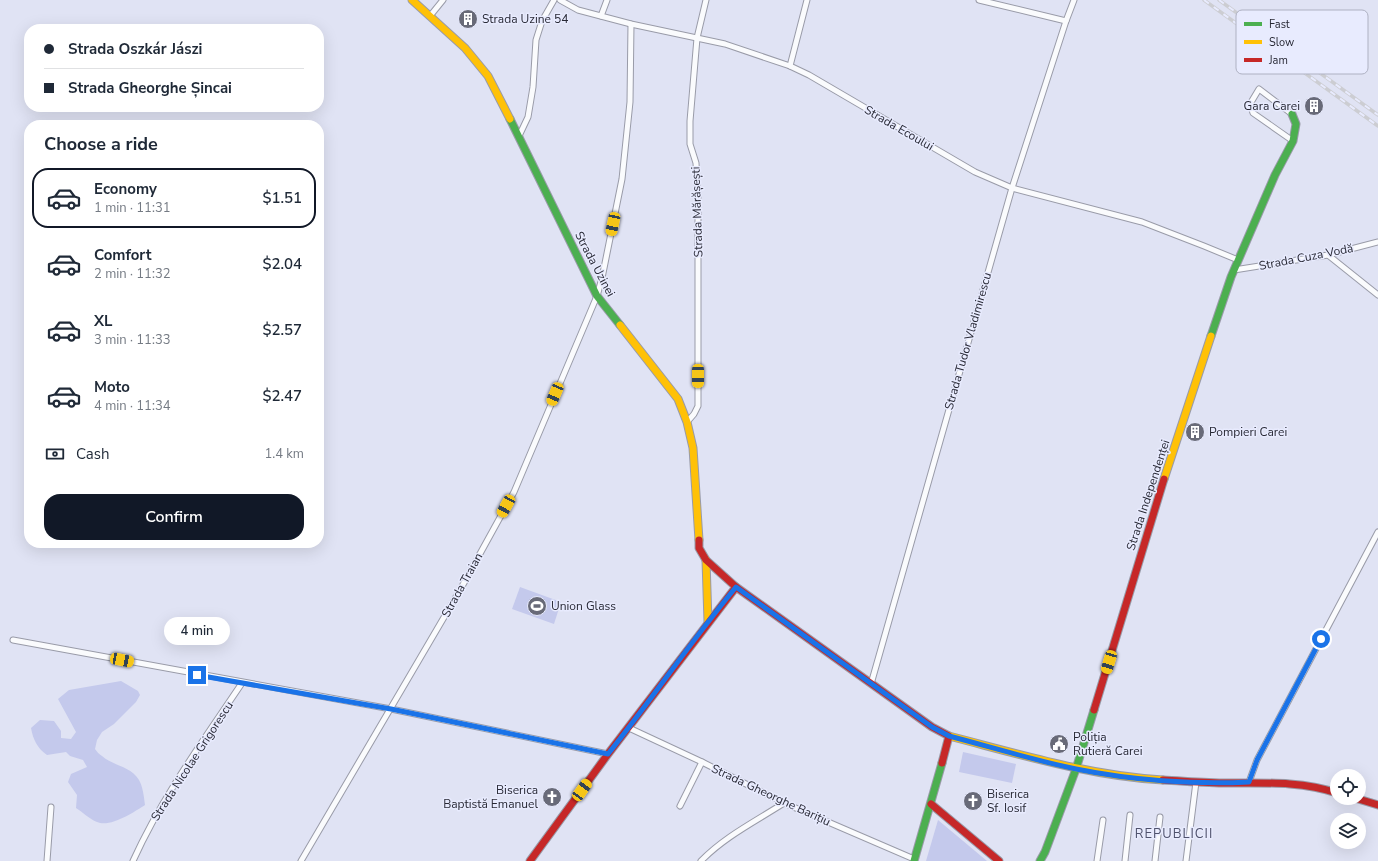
<!DOCTYPE html>
<html lang="en">
<head>
<meta charset="utf-8">
<style>
  :root { --surface:#fff; --page:#f2f2f3; --text:#1f2937; --muted:#747a83; --line:#e0e1e3; --accent:#111827 }
  body { margin:0; font-family:"Nunito Sans",sans-serif; background:var(--page); color:var(--text); height:100vh; display:flex; flex-direction:column; font-size:15px; white-space:nowrap }
  * { box-sizing:border-box; margin:0 }
  p { font-size:13px; color:var(--muted) }
  .icon { flex:none; width:22px; height:22px; fill:none; stroke:currentColor; stroke-width:2; stroke-linecap:round; stroke-linejoin:round }
  .map { position:relative; flex:1; overflow:hidden }
  .panel { position:absolute; left:24px; top:120px; width:300px; height:428px; display:flex; flex-direction:column; background:var(--surface); border-radius:16px; box-shadow:0 4px 16px #0002 }
  .panel>* { flex:none }
  .top-card { position:absolute; left:24px; top:24px; width:300px; height:88px; border-radius:16px; box-shadow:0 4px 16px #0002; display:grid; align-content:center; height:88px; padding:0 20px; background:var(--surface) }
  .fabs { position:absolute; left:1330px; top:769px; display:grid; gap:8px }
  .fabs a { display:grid; place-items:center; width:36px; height:36px; border-radius:50%; background:var(--surface); box-shadow:0 4px 16px #0002; font-size:20px }
  .end { position:absolute; width:18px; height:18px; margin:-9px; border:5px solid #1a73e8; background:#fff; box-shadow:0 0 0 2px #fff }
  .from { border-radius:50% }
  .bubble { position:absolute; height:28px; border-radius:14px; background:var(--surface); box-shadow:0 4px 16px #0002; font-size:13px; font-weight:600; line-height:28px; text-align:center }
  .car { position:absolute; width:12px; height:24px; margin:-12px -6px; border-radius:5px; box-shadow:0 0 3px 1px #0007; background:linear-gradient(#f5c518 24%,#345 0 40%,#f5c518 0 76%,#345 0 86%,#f5c518 0) }
  .top-card b { display:flex; align-items:center; gap:14px; height:38px; font-size:15px }
  .top-card b+b { border-top:1px solid var(--line) }
  .top-card i { width:10px; height:10px; background:var(--text) }
  ul { padding:0; list-style:none }
  li { display:flex; align-items:center; gap:12px; height:60px; margin:0 8px 6px; padding:0 12px; border:2px solid transparent; border-radius:16px }
  li div { flex:1 }
  li b { display:block; font-size:15px }
  li em { font-style:normal; font-weight:600 }
  li.selected { border-color:var(--accent) }
  li>.icon { width:36px; height:36px; stroke-width:1.5 }
  h2 { padding:0 20px; font-size:18px; line-height:48px }
  .pay { display:flex; align-items:center; gap:10px; height:44px; padding:0 20px; font-size:15px }
  .pay p { margin-inline-start:auto }
  .action { display:flex; gap:8px; margin-top:auto; padding:8px 20px }
  .action a { flex:1; height:46px; border-radius:16px; background:var(--accent); color:#fff; font-size:16px; font-weight:600; line-height:46px; text-align:center }
  .map>svg:first-child { display:block }
  .green { fill:#c4c9ec }
  .lines { fill:none; stroke-linecap:round; stroke-linejoin:round }
  .street-casing { stroke:#999ba8; stroke-width:7 }
  .fast-casing { stroke:#999ba8; stroke-width:9 }
  .slow-casing { stroke:#999ba8; stroke-width:9 }
  .jam-casing { stroke:#999ba8; stroke-width:9 }
  .street { stroke:#fafbfd; stroke-width:5 }
  .fast { stroke:#4caf50; stroke-width:7 }
  .slow { stroke:#ffc107; stroke-width:7 }
  .jam { stroke:#c62828; stroke-width:7 }
  .rail-casing { stroke:#cccdd2; stroke-width:3.5 }
  .rail { stroke:#e8ebfe; stroke-width:2; stroke-dasharray:6; stroke-linecap:butt }
  .route { stroke:#1a73e8; stroke-width:5 }
  .labels { text-anchor:middle; stroke-width:3; stroke-linejoin:round; paint-order:stroke }
  .poi-label { font-size:12px; fill:#282935; stroke:#e8ebfe; text-anchor:start }
  .street-label { font-size:12px; fill:#282935; stroke:#e8ebfe }
  .neighbourhood-label { font-size:13px; letter-spacing:1px; fill:#4f526d; stroke:#e8ebfe }
  .key { fill:#e8ebfe; stroke:#aeb1c2; stroke-width:1 }
  .key-label { font-size:11px; fill:#282935 }
</style>
</head>
<body>
<div class="map">
<svg width="1378" height="861" viewBox="0 0 1378 861">
  <rect width="100%" height="100%" fill="#e0e3f4"/>
  <g class="green">
    <path d="M520,587L561,602L554,624L512,609Z"/>
    <path d="M121,681L138,691L140,695L136,702L114,724L102,732L97,740L95,749C97,752 99,754 102,756C113,766 131,766 139,780C143,787 144,797 145,805C134,812 110,828 97,822C89,819 83,812 76,808L77,795L68,782L71,774L87,767L83,760L70,756L66,752L47,755C37,748 33,739 31,728L40,720L54,721L61,731V738L71,739L76,732L58,699L69,690Z"/>
    <path d="M963,752L1016,764L1012,783L959,772Z"/>
    <path d="M938,820L987,861H926Z"/>
  </g>
  <g class="lines">
    <g class="street-casing">
      <g id="street">
        <path d="M560,0L578,10L631,24L725,44L790,66L809,75L975,172L1012,188L1142,222L1204,246L1238,260"/>
        <path d="M979,0L1066,21"/>
        <path d="M430,16L443,0"/>
        <path d="M601,16L607,0"/>
        <path d="M790,66L807,0"/>
        <path d="M1292,114L1259,89L1250,104L1253,113L1293,141"/>
        <path d="M519,136L528,117L533,87L536,40L542,21L554,0"/>
        <path d="M1328,255L1378,295"/>
        <path d="M1234,270L1328,255L1378,242"/>
        <path d="M687,422L694,414L698,406V196L696,163L690,144V121L697,38L706,0"/>
        <path d="M13,640L391,709L608,754"/>
        <path d="M871,684L1012,188L1066,21L1074,0"/>
        <path d="M629,728L702,762L784,803L914,859"/>
        <path d="M1249,782L1257,760L1378,532"/>
        <path d="M680,806L702,762"/>
        <path d="M47,861L51,807"/>
        <path d="M133,861C162,797 203,741 242,683"/>
        <path d="M301,861L460,590L514,492L597,296L602,278L622,179L630,102L631,24"/>
        <path d="M701,861C724,837 756,821 784,803"/>
        <path d="M1097,861L1103,820"/>
        <path d="M1125,861L1130,815"/>
        <path d="M1155,861L1160,817"/>
        <path d="M1186,861L1196,782"/>
      </g>
    </g>
    <g class="fast-casing">
      <g id="fast">
        <path d="M510,119L597,296L620,325"/>
        <path d="M1211,336L1231,277L1275,175L1293,141L1296,124L1292,114"/>
        <path d="M914,861L942,763"/>
        <path d="M1040,861L1045,852L1076,769L1094,710"/>
      </g>
    </g>
    <g class="slow-casing">
      <g id="slow">
        <path d="M412,0L465,48L488,76L510,119"/>
        <path d="M620,325L678,399L687,422L693,448L699,540"/>
        <path d="M1164,479L1211,336"/>
        <path d="M706,560L708,622"/>
        <path d="M949,736C1019,754 1090,776 1163,780"/>
      </g>
    </g>
    <g class="jam-casing">
      <g id="jam">
        <path d="M699,540V548L706,560L736,587L932,727L949,736L942,763"/>
        <path d="M1094,710L1164,479"/>
        <path d="M1163,780C1184,781 1206,783 1227,783C1264,783 1302,781 1337,793"/>
        <path d="M1355,798L1378,805"/>
        <path d="M931,804L999,861"/>
        <path d="M530,861L608,754L736,587"/>
      </g>
    </g>
    <use href="#street" class="street"/>
    <use href="#fast" class="fast"/>
    <use href="#slow" class="slow"/>
    <use href="#jam" class="jam"/>
    <g class="rail-casing">
      <g id="rail">
        <path d="M1204,0L1378,126"/>
        <path d="M1219,0L1378,115"/>
      </g>
    </g>
    <use href="#rail" class="rail"/>
  </g>
  <g class="lines">
    <path class="route" d="M197,675L391,709L608,754C652,699 691,641 736,587L932,727L949,736C991,747 1033,760 1076,769C1130,780 1194,785 1249,782L1257,760L1321,639"/>
  </g>
  <defs>
    <g id="building-disc" transform="scale(1)"><circle r="9.5" fill="#686a78" stroke="#e8ebfe"/><path d="M-4-6H4V6H1V3H-1V6H-4ZM-2.5-4.3h1.7v1.8h-1.7ZM.8-4.3h1.7v1.8H.8ZM-2.5-1h1.7V.8h-1.7ZM.8-1h1.7V.8H.8Z" fill="#fff"/></g>
    <g id="stadium-disc" transform="scale(1)"><circle r="9.5" fill="#686a78" stroke="#e8ebfe"/><path d="M0-5a6.5 5 0 1 0 0 10a6.5 5 0 1 0 0-10ZM-3.5-1.8h7v3.6h-7Z" fill="#fff"/></g>
    <g id="civic-disc" transform="scale(1)"><circle r="9.5" fill="#686a78" stroke="#e8ebfe"/><path d="M-.6-6.5H3V-4.5H.6V-3L4-1V1h2V6H-6V1h2V-1L-.6-3ZM-1.2 2.5V6h2.4V2.5Z" fill="#fff"/></g>
    <g id="church-disc" transform="scale(1)"><circle r="9.5" fill="#686a78" stroke="#e8ebfe"/><path d="M-1.2-6h2.4v3.5h3.3v2.4h-3.3V6h-2.4V-.1h-3.3v-2.4h3.3Z" fill="#fff"/></g>
  </defs>
  <g fill-rule="evenodd">
    <use href="#building-disc" x="468" y="19"/>
    <use href="#building-disc" x="1314" y="106"/>
    <use href="#building-disc" x="1195" y="432"/>
    <use href="#stadium-disc" x="537" y="606"/>
    <use href="#civic-disc" x="1059" y="744"/>
    <use href="#church-disc" x="552" y="797"/>
    <use href="#church-disc" x="973" y="801"/>
  </g>
  <g class="labels">
    <g class="poi-label">
      <text x="482" y="23">Strada Uzine 54</text>
      <text x="1300" y="110" text-anchor="end">Gara Carei</text>
      <text x="1209" y="436">Pompieri Carei</text>
      <text x="551" y="610">Union Glass</text>
      <text x="1073" y="741">Poliția<tspan x="1073" dy="14">Rutieră Carei</tspan></text>
      <text x="538" y="794" text-anchor="end">Biserica<tspan x="538" dy="14">Baptistă Emanuel</tspan></text>
      <text x="987" y="798">Biserica<tspan x="987" dy="14">Sf. Iosif</tspan></text>
    </g>
    <g class="street-label">
      <text transform="translate(899 128) rotate(30)" y="4">Strada Ecoului</text>
      <text transform="translate(697 212) rotate(-92)" y="4">Strada Mărășești</text>
      <text transform="translate(1306 257) rotate(-11)" y="4">Strada Cuza Vodă</text>
      <text transform="translate(595 264) rotate(62)" y="4">Strada Uzinei</text>
      <text transform="translate(968 341) rotate(-74)" y="4">Strada Tudor Vladimirescu</text>
      <text transform="translate(1148 495) rotate(-72)" y="4">Strada Independenței</text>
      <text transform="translate(462 585) rotate(-61)" y="4">Strada Traian</text>
      <text transform="translate(192 761) rotate(-57)" y="4">Strada Nicolae Grigorescu</text>
      <text transform="translate(771 795) rotate(25)" y="4">Strada Gheorghe Barițiu</text>
    </g>
    <g class="neighbourhood-label">
      <text x="1174" y="838">REPUBLICII</text>
    </g>
  </g>
  <rect x="1236" y="10" width="132" height="64" rx="6" class="key"/>
  <rect x="1244" y="22" width="18" height="4" fill="#4caf50"/>
  <rect x="1244" y="40" width="18" height="4" fill="#ffc107"/>
  <rect x="1244" y="58" width="18" height="4" fill="#c62828"/>
  <g class="key-label">
    <text x="1269" y="28">Fast</text>
    <text x="1269" y="46">Slow</text>
    <text x="1269" y="64">Jam</text>
  </g>
</svg>
<div class="fabs">
<a><svg class="icon" aria-label="locate" viewBox="0 0 24 24"><circle cx="12" cy="12" r="6"/><path d="M12 2v4M12 18v4M2 12h4M18 12h4"/></svg></a>
<a><svg class="icon" aria-label="layers" viewBox="0 0 24 24"><path d="M12 4l9 5-9 5-9-5zM3 14l9 5 9-5"/></svg></a>
</div>
<i class="end from" style="left:1321px;top:639px"></i>
<i class="end" style="left:197px;top:675px"></i>
<div class="bubble" style="left:164px;top:617px;width:66px">4 min</div>
<i class="car" style="left:613px;top:224px;rotate:192deg"></i>
<i class="car" style="left:698px;top:376px;rotate:180deg"></i>
<i class="car" style="left:555px;top:394px;rotate:203deg"></i>
<i class="car" style="left:506px;top:506px;rotate:209deg"></i>
<i class="car" style="left:122px;top:660px;rotate:101deg"></i>
<i class="car" style="left:1109px;top:662px;rotate:197deg"></i>
<i class="car" style="left:582px;top:790px;rotate:36deg"></i>
<div class="top-card">
<b><i class="from"></i>Strada Oszkár Jászi</b>
<b><i></i>Strada Gheorghe Șincai</b>
</div>
<section class="panel">
<h2>Choose a ride</h2>
<ul>
<li class="selected"><svg class="icon" aria-label="car" viewBox="0 0 24 24"><path d="M5 17H2v-5l4-1 3-4h7l3 4 3 1v5h-3M9 17h6M6 11h13"/><circle cx="7" cy="17" r="2"/><circle cx="17" cy="17" r="2"/></svg><div><b>Economy</b><p>1 min · 11:31</p></div><em>$1.51</em></li>
<li><svg class="icon" aria-label="car" viewBox="0 0 24 24"><path d="M5 17H2v-5l4-1 3-4h7l3 4 3 1v5h-3M9 17h6M6 11h13"/><circle cx="7" cy="17" r="2"/><circle cx="17" cy="17" r="2"/></svg><div><b>Comfort</b><p>2 min · 11:32</p></div><em>$2.04</em></li>
<li><svg class="icon" aria-label="car" viewBox="0 0 24 24"><path d="M5 17H2v-5l4-1 3-4h7l3 4 3 1v5h-3M9 17h6M6 11h13"/><circle cx="7" cy="17" r="2"/><circle cx="17" cy="17" r="2"/></svg><div><b>XL</b><p>3 min · 11:33</p></div><em>$2.57</em></li>
<li><svg class="icon" aria-label="car" viewBox="0 0 24 24"><path d="M5 17H2v-5l4-1 3-4h7l3 4 3 1v5h-3M9 17h6M6 11h13"/><circle cx="7" cy="17" r="2"/><circle cx="17" cy="17" r="2"/></svg><div><b>Moto</b><p>4 min · 11:34</p></div><em>$2.47</em></li>
</ul>
<div class="pay"><svg class="icon" aria-label="cash" viewBox="0 0 24 24"><path d="M3 7h18v10H3z"/><circle cx="12" cy="12" r="2"/></svg>Cash<p>1.4 km</p></div>
<div class="action"><a>Confirm</a></div>
</section>
</div>
</body>
</html>
